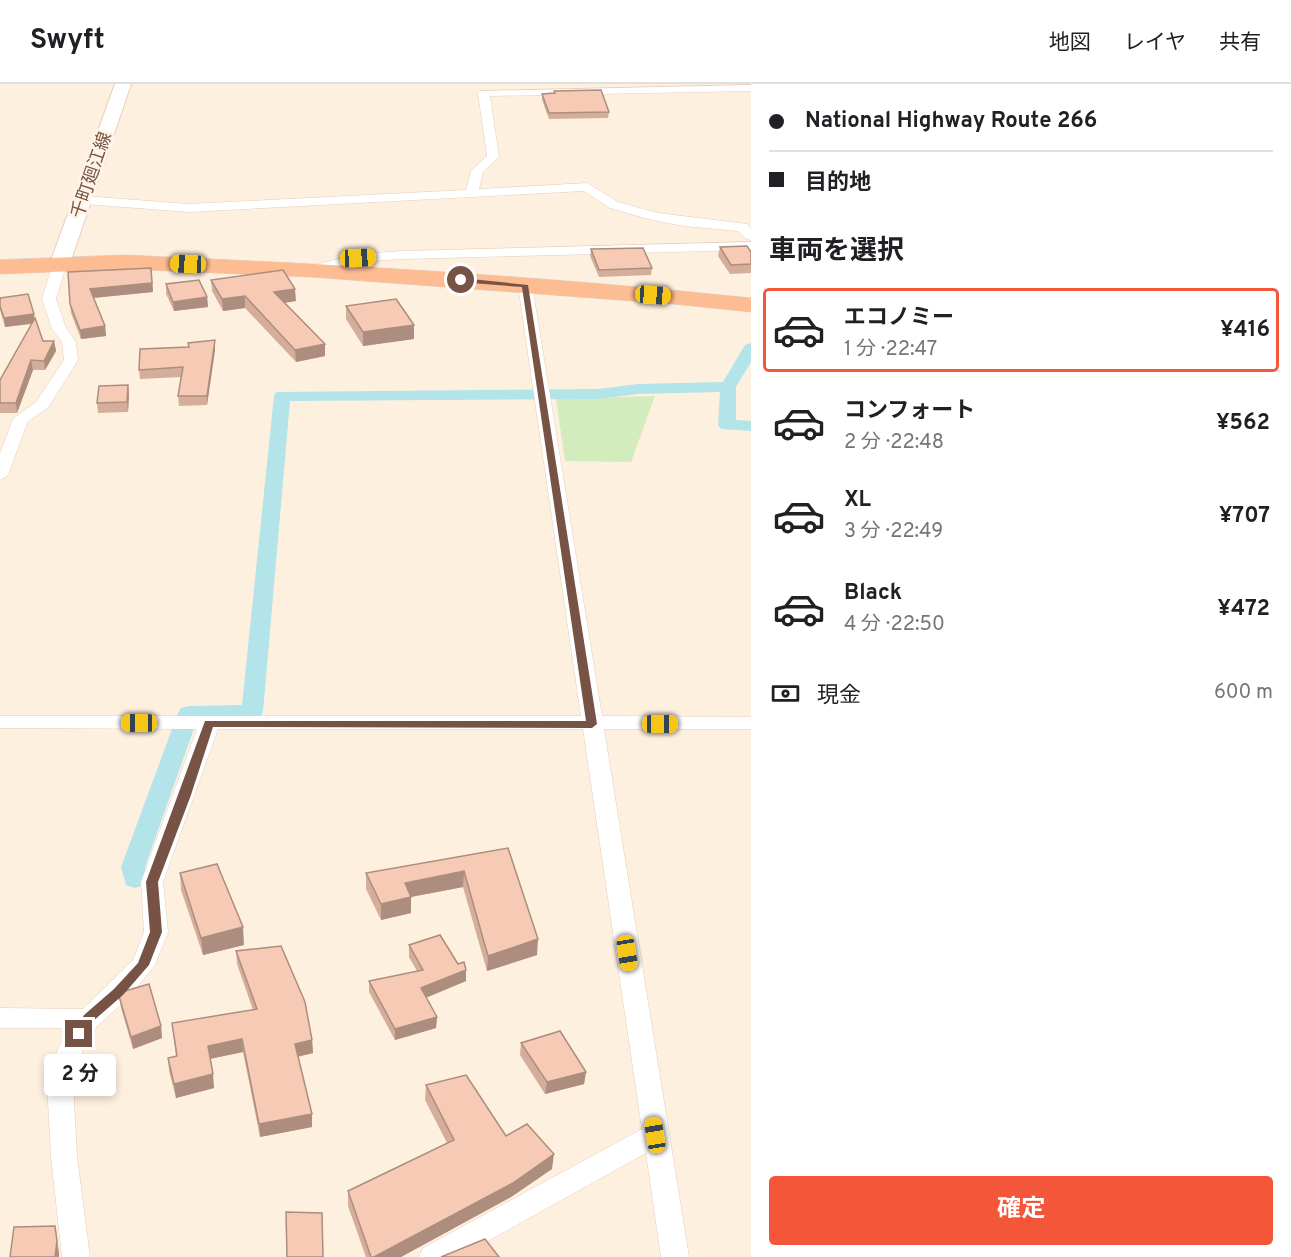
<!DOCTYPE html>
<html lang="ja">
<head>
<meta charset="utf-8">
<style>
  :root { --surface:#fff; --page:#f6f6f6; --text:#202124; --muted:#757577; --line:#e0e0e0; --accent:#f35639 }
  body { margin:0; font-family:Overpass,"Noto Sans JP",sans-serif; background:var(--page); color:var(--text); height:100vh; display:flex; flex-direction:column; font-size:22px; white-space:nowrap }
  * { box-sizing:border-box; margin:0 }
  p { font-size:20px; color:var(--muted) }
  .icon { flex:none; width:33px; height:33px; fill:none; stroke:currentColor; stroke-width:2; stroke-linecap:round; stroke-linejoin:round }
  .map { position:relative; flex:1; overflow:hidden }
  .drawer { display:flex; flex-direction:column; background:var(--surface); width:540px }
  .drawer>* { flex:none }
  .banner { display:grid; align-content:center; height:132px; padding:0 18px; background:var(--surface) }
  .end { position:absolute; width:27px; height:27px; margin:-14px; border:8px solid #765345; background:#fff; box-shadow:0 0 0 3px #fff }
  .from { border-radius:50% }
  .bubble { position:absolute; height:42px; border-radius:6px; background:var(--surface); box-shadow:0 3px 9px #0003; font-size:20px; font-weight:700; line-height:42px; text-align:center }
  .car { position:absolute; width:18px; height:36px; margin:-18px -9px; border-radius:8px; box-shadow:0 0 4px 2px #0007; background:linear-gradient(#f5c518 24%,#345 0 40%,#f5c518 0 76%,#345 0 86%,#f5c518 0) }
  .banner b { display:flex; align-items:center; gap:21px; height:57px; font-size:22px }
  .banner b+b { border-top:2px solid var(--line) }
  .banner i { width:15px; height:15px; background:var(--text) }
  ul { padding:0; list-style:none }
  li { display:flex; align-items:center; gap:18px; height:84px; margin:0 12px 9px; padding:0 6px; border:3px solid transparent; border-radius:6px }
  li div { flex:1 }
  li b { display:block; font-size:22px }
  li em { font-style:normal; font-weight:700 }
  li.selected { border-color:var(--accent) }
  li>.icon { width:54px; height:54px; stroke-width:1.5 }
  h2 { padding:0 18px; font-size:27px; line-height:72px }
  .pay { display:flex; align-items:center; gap:15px; height:66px; padding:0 18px; font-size:22px }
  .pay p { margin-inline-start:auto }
  .cta { display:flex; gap:12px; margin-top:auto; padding:12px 18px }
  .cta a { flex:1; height:69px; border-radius:6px; background:var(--accent); color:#fff; font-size:24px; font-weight:700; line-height:69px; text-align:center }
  header { display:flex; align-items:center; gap:36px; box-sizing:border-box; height:84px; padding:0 30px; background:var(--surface); border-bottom:2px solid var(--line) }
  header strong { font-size:28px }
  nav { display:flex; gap:33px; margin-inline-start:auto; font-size:21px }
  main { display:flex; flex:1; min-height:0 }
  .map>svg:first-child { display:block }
  .green { fill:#d3ecbd }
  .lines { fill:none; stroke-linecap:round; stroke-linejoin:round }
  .canal { fill:#b2e4e9; fill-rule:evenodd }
  .minor-casing { stroke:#e5cdbd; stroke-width:1 }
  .secondary-casing { stroke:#eacdba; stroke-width:2 }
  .trunk-casing { stroke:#dbd2cf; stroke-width:1 }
  .minor { fill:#fff; fill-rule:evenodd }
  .secondary { fill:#fff; fill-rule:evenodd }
  .trunk { fill:#febc92; fill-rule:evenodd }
  .wall { fill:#d4ae9b }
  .shaded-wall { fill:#ac8d7e }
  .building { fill:#f6cab4; stroke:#ac8d7e; stroke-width:1.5 }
  .route { fill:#765345 }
  .labels { text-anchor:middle; stroke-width:6; stroke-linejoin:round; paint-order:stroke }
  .far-street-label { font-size:18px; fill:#765345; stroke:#fff4e7 }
</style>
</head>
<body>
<header>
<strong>Swyft</strong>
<nav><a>地図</a><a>レイヤ</a><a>共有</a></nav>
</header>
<main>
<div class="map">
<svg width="751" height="1173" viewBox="0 0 751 1173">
  <rect width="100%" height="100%" fill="#fef0df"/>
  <path class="green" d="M655,312L631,378L565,377L556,315Z"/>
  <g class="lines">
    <path class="canal" d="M751,259V278L736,303V336L751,337V347L721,345L718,341L720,308L638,310L598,315L290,317L263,628L260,633L252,635L197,636L145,783L147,795L144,801L135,804L126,801L121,783L178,629L181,624L189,622L242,621L274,312L276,308L598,305L638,300L723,298L745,261Z"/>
    <g class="minor-casing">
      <g id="minor">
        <path d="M751,1V7L490,12L499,73L483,88L479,105L587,99L618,118L658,129L747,140L751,145V156L746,155L738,147L684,142L652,136L610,124L584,107L189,128L84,120L78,116L84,112L189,120L466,106L471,87L487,72L478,9L480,7Z"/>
        <path d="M751,158V166L403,175L358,178L311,190L304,186L306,183L358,170L403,167Z"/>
        <path d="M59,178L66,182L56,215L66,244L76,258L78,276L48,324L28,337L8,391L0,396V369L13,335L36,318L64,276L62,258L52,245L42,215L52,182Z"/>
        <path d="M525,197L532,201L602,632L751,633V645H604L689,1173H661L646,1069L459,1173H419L423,1164L642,1045L583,645H218L163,798L168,848L155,881L127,915L97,942L83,965L73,998L77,1073L90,1173H62L51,1073L47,998L58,964L70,944H0V924L83,925L133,876L144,848L141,798L197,645L0,644V632H581L518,201Z"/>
      </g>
    </g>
    <g class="secondary-casing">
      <path id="secondary" d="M115,0H131L69,182L66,186H52L49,182Z"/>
    </g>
    <g class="trunk-casing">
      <path id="trunk" d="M124,171C333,180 543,192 751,214V228L674,220L311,193L124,185L0,190V176Z"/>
    </g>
    <use href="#minor" class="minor"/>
    <use href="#secondary" class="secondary"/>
    <use href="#trunk" class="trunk"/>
  </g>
  <g class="wall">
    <path d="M554,7L609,28L608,34L549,35L542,16V10L554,9Z"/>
    <path d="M720,163L751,168V189L730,190L718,172Z"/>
    <path d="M591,165L652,184L651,191L599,193L590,172Z"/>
    <path d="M152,193L153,208L94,214L105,242L106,252L81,255L71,229L70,220Z"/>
    <path d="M211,196L296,217L284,219L325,260V272L296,278L245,224L223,227L212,207Z"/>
    <path d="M166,200L207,213L208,223L174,227L166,210Z"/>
    <path d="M0,214L35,235L43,257H54L56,267L45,286H33L17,329H0V296L32,240L5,243L0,226Z"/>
    <path d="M346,222L414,255L363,262L346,235Z"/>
    <path d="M215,256V266L207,321L179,322L178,312L181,293L140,295L139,286L188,263V259Z"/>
    <path d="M128,301L129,311L128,328L98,329L97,319Z"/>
    <path d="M508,764L537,871L487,887L463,803L411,813V829L381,836L366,805V789Z"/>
    <path d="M180,789L244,861L203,871L181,806Z"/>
    <path d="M409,861L458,880L466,886V897L426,914L437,933L436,944L395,956L369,908V897L417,887L409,873Z"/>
    <path d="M236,867L312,956L313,969L298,973L312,1043L260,1053L243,968L210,975L214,1004L176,1014L169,987L168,974L176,973L172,939L253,926L237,880Z"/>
    <path d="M119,912L161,942L162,954L133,965L121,924Z"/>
    <path d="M521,959L586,988L584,1000L545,1010L520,971Z"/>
    <path d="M426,1001L506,1052L552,1085L511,1113L401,1173H366L348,1122V1107L447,1059L425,1016Z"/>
  </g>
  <g class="shaded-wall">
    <path d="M151,184L153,208L91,214L90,205Z"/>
    <path d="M295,205L296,217L275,220L274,208Z"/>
    <path d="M245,212V224L223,227L222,215Z"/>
    <path d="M207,213L208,223L174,227L173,218Z"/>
    <path d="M34,230L35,239L5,243L4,234Z"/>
    <path d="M414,241V255L363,262V248Z"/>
    <path d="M105,242L106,252L81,255L80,246Z"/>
    <path d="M215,256V266L207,321V312Z"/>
    <path d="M54,257L56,267L45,286L44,277Z"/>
    <path d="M325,260V272L296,278L295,266Z"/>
    <path d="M31,276L33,286L17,329L16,319Z"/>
    <path d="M128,301L129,311L128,328L127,318Z"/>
    <path d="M464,787L463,803L405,814V799Z"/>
    <path d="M411,813V829L381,836V820Z"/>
    <path d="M243,843L244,861L203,871L201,854Z"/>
    <path d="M538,855L537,871L487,887L488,872Z"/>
    <path d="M466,886V897L420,916L421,904Z"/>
    <path d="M437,933L436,944L395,956V945Z"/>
    <path d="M161,942L162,954L133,965L131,953Z"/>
    <path d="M242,955L243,968L209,975L208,962Z"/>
    <path d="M312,956L313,969L295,973V960Z"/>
    <path d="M586,988L584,1000L545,1010L547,998Z"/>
    <path d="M213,990L214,1004L176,1014L174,1000Z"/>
    <path d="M312,1030V1043L260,1053L259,1040Z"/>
    <path d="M554,1070L552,1085L511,1113L401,1173H374Z"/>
    <path d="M55,1142L59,1169V1173H55Z"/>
  </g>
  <g class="building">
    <path d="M601,6L609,28L549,29L542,10L555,9L554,7Z"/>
    <path d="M747,162L751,168V180L731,181L720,163Z"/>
    <path d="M643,164L652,184L599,186L591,165Z"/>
    <path d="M151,184L152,199L90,205L105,242L80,246L70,220L68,188Z"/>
    <path d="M283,186L295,205L274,208L325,260L295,266L245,212L222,215L211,196Z"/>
    <path d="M199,196L207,213L173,218L166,200Z"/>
    <path d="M28,210L34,230L4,234L0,222V214Z"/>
    <path d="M396,215L414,241L363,248L346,222Z"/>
    <path d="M35,234L43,257H54L44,277L31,276L16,319H0V296Z"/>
    <path d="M215,256L207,312H178L183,283L139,286L140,265L189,263L188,259Z"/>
    <path d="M128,301L127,318L97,319L99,302Z"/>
    <path d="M508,764L538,855L488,872L464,787L405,799L411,813L381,820L366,789Z"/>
    <path d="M217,780L243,843L201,854L180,789Z"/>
    <path d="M440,851L458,880L464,878L466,886L421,904L437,933L395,945L369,897L423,886L409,861Z"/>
    <path d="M281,862L305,918L312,956L295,960L312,1030L259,1040L242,955L208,962L213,990L174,1000L168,974L177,972L172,939L257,925L236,867Z"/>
    <path d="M149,900L161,942L131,953L119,912L125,907Z"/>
    <path d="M560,947L586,988L547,998L521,959Z"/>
    <path d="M466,991L506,1052L527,1040L554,1070L513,1099L374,1173H371L348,1107L454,1056L426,1001Z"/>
    <path d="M286,1128L322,1129L323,1173H287Z"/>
    <path d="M55,1142L57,1157L55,1173H10L14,1143Z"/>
    <path d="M485,1155L499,1173H441Z"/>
  </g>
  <path class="route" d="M461,194L528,201L597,640L592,644L213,643L191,711L158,798L162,848L149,881L123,911L92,938L84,953H75L73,950L84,931L114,905L138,879L150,848L146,798L205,637H586L522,203L459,198Z"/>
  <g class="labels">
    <g class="far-street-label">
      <text transform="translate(91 91) rotate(-71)" y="6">千町廻江線</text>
    </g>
  </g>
</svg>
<i class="end from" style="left:461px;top:196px"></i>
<i class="end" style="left:79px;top:950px"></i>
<div class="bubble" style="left:44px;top:970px;width:72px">2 分</div>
<i class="car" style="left:358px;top:174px;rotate:87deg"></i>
<i class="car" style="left:188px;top:180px;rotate:272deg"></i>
<i class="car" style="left:653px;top:211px;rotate:94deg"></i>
<i class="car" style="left:139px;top:639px;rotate:270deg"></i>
<i class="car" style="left:660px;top:640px;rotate:90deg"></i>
<i class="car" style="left:627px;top:869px;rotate:171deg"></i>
<i class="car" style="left:655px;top:1051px;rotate:351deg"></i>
</div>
<section class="drawer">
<div class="banner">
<b><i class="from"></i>National Highway Route 266</b>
<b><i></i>目的地</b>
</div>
<h2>車両を選択</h2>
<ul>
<li class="selected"><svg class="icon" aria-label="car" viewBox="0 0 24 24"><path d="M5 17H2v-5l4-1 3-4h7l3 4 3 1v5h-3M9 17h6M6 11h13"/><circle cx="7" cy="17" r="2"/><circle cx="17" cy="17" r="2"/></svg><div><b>エコノミー</b><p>1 分 · 22:47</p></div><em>¥416</em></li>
<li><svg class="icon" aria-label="car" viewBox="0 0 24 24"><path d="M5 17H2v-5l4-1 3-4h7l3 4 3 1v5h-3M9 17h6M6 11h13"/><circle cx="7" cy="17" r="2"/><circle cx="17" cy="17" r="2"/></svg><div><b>コンフォート</b><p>2 分 · 22:48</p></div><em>¥562</em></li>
<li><svg class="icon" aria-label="car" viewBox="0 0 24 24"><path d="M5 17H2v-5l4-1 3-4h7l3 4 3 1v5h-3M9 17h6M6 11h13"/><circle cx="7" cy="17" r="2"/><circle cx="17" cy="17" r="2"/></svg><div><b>XL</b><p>3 分 · 22:49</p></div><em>¥707</em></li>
<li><svg class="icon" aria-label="car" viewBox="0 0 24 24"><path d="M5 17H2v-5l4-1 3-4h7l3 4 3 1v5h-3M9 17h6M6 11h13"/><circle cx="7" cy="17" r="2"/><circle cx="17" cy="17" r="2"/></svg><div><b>Black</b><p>4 分 · 22:50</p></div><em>¥472</em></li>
</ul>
<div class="pay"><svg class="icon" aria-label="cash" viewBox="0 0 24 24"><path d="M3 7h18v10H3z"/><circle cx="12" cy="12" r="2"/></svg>現金<p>600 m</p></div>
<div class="cta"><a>確定</a></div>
</section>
</main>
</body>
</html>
